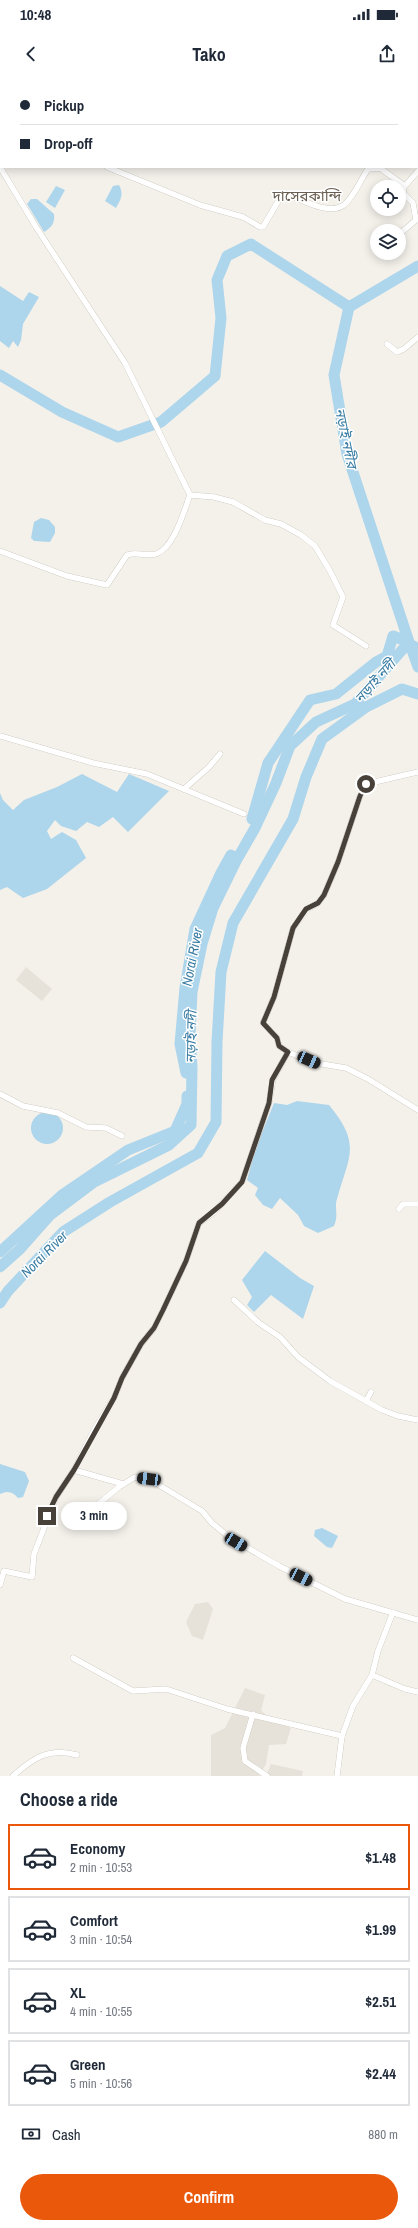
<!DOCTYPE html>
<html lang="en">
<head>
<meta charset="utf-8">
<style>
  :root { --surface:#fff; --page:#f6f6f7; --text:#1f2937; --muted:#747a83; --line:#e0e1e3; --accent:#ea580c }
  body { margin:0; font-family:"Archivo Narrow","Noto Sans Bengali",sans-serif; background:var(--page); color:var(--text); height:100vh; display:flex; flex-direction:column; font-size:15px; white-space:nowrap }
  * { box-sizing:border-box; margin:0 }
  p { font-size:13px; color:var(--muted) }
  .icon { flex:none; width:22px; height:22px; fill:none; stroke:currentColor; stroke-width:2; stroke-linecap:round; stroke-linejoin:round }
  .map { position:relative; height:1696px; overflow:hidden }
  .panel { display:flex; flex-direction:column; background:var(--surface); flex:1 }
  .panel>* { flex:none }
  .top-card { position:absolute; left:0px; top:0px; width:418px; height:88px; box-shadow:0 2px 10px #0003; display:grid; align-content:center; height:88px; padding:0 20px; background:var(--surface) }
  .fabs { position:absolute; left:370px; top:100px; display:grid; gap:8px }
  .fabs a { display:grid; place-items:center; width:36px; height:36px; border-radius:50%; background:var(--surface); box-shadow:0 2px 10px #0003; font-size:20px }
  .end { position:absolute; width:18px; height:18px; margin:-9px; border:5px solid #474139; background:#fff; box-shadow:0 0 0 2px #fff }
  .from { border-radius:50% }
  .bubble { position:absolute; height:28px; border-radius:14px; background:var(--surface); box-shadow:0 2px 10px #0003; font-size:13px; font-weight:700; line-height:28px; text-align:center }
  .car { position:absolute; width:12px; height:24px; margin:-12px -6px; border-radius:5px; box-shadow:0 0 3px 1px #0007; background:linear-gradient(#222 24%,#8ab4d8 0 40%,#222 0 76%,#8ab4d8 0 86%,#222 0) }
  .top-card b { display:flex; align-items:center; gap:14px; height:38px; font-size:15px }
  .top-card b+b { border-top:1px solid var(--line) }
  .top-card i { width:10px; height:10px; background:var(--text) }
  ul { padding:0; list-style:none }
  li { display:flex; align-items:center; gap:12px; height:66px; margin:0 8px 6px; padding:0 12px; border:2px solid var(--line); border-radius:0px }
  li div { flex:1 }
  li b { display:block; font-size:15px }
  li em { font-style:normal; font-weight:700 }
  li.current { border-color:var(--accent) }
  li>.icon { width:36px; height:36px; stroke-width:1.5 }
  h2 { padding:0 20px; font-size:18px; line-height:48px }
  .pay { display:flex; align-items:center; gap:10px; height:44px; padding:0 20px; font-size:15px }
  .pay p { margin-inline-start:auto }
  .primary-button { display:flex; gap:8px; margin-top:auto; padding:8px 20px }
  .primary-button a { flex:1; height:46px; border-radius:24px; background:var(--accent); color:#fff; font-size:16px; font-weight:700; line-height:46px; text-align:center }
  .status { display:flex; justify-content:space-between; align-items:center; height:28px; padding:0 20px; background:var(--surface); direction:ltr }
  .status svg { height:11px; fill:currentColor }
  header { display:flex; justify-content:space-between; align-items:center; height:52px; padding:0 20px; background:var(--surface); font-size:18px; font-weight:700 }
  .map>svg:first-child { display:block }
  .residential { fill:#e7e2d9 }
  .water { fill:#add5eb }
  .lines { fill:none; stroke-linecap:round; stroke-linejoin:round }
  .canal { stroke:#add5eb; stroke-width:7 }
  .river { stroke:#add5eb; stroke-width:11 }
  .minor-casing { stroke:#bfb8ae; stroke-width:6 }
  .minor { stroke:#fff; stroke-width:5.5 }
  .route { stroke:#474139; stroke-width:5 }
  .labels { text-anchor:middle; stroke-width:3; stroke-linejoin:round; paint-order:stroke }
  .water-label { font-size:14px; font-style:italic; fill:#397ca3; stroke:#fff }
  .quarter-label { font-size:15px; fill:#695e51; stroke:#fff }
</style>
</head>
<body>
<div class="status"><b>10:48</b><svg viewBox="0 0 49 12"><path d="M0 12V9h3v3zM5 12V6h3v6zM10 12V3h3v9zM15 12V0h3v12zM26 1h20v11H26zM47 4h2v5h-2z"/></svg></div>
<header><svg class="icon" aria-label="back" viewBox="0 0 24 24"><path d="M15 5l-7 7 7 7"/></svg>Tako<svg class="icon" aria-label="share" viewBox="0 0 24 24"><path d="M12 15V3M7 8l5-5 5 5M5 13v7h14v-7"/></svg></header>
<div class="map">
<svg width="418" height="1696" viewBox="0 0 418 1696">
  <rect width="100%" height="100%" fill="#f4f1eb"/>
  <g class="residential">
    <path d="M26,887L52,909L42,921L16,900Z"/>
    <path d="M208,1522L213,1529L203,1560L192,1556L186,1542L195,1524Z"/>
    <path d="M245,1608L265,1615L261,1630L272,1641L291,1648L286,1664L269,1665L266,1684L259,1696H211V1655L225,1648Z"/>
    <path d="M271,1684L303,1691L302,1696H266Z"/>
  </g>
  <g class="water">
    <path d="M119,105C124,114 121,119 116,128L105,121L113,106Z"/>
    <path d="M56,106L65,110L55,128L46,122Z"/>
    <path d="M31,119H37L54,134C55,143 52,147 44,152L27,124Z"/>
    <path d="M0,206L23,221L29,212L39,217L23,244L21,260L18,267L13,261L9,268L0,261Z"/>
    <path d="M41,438L49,440L55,447V453L50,462L34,461L31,458L34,442Z"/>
    <path d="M82,694L117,712L129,694L169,711L128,752L113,737L99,747L87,742L76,751L61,746L55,740L47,751L51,759L62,752L76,760L86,778L47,809L23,818L7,807L0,810V713L3,720L13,730L24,720L57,707Z"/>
    <path d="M297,1021L329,1025C362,1065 349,1075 337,1119C334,1128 339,1135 334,1146L318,1153L304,1146L298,1135L280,1118L272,1129L263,1125L255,1115L258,1108L247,1100L255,1070L274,1023L287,1025Z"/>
    <circle cx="47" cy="1048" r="16"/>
    <path d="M265,1171L300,1198L314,1206L303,1239L271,1215L254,1232L247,1225L252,1217L242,1200Z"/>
    <path d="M0,1384L25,1392L29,1401L23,1417L18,1418C13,1412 8,1410 0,1414Z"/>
    <path d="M322,1448L338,1456L332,1468L327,1467L314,1456L315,1450Z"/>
  </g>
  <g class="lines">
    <path class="canal" d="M409,562L418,566"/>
    <g class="river">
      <path d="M0,295L62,332L118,357L161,342L215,296L221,238L217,200L227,176L251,164L349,227"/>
      <path d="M252,739L268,683L310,620L336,614L376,582L387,576L393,556L409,562L418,587"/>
      <path d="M186,993L180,964L185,908L195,849L220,795L231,775"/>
      <path d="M0,1172L62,1115L128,1070L175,1051L187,1024V1016"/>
      <path d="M0,1187L19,1170L50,1135L94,1102L169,1065L191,1045L192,988L190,957L192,912L202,864L213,828L236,781L255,748L276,703L290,666L316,642L355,624L409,562L347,374L334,295L349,227L418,186"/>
      <path d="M0,1223L8,1211L63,1152L110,1122L198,1073L216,1042L217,962L221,892L233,843L293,739L306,697L322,659L366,627L402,609L418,614"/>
    </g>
    <g class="minor-casing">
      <g id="minor">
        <path d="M0,23L1,24"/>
        <path d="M0,87L36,147L125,283L190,415L214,417L233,422L265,440L281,444L301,455L315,466L330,491L343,517L333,545L366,566"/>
        <path d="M107,87L200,125L243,137L260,147H263L280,118L285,113C300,119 329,136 344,125C354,117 361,99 368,89L380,88L402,104L404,107L403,113L413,123L416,140L403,151"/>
        <path d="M404,107L418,91"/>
        <path d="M387,264L397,272L404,269L418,257"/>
        <path d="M0,471L67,496L107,505L127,475C136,471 147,477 156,474C174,468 184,431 190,415"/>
        <path d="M0,656L93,683L147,694L244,734"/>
        <path d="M184,709L209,687L220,674"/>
        <path d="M288,972L316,983L346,988L368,999L418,1030"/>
        <path d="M0,1014L23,1026L58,1033L86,1047L106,1048L122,1056"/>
        <path d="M399,1129L403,1124H418"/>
        <path d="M234,1220L259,1243L280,1257L298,1277L330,1301L382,1330L398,1336L418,1340"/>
        <path d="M366,1321L371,1312"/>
        <path d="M74,1390L123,1404"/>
        <path d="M97,1425L119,1407L135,1397L149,1399L202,1431L212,1443L229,1457L279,1486L345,1519L418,1540"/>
        <path d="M0,1505L4,1491L32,1497L34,1474L56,1417L74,1390L94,1350L114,1318L122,1298L141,1264L154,1248L163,1230L186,1181L199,1143L213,1133L242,1102L269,1023L273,999L288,972L279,966L277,958L263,943L274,917L293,848L307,829L318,823L324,815L338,782L360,716L366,704L418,692"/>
        <path d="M73,1578L133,1611L166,1609L227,1629L342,1656L337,1696"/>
        <path d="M372,1595L405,1609L418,1612"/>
        <path d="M253,1634L243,1668L245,1681L267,1696"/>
        <path d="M342,1656L353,1626L372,1595L378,1571L393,1532"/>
        <path d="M13,1696C33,1678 49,1667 77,1675"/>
      </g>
    </g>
    <use href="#minor" class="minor"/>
  </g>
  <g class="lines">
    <path class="route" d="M47,1436L56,1417L74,1390L114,1318L122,1298L141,1264L154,1248L163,1230L186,1181L199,1143L222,1124L242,1102L269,1023L272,1000L288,972L279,966L277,958L263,943L274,917L293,848L306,829L318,823L324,815L338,782L360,716L366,704"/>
  </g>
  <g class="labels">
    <g class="water-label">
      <text transform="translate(346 358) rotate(78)" y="5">নড়াই নদীর</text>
      <text transform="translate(375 601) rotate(-48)" y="5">নড়াই নদী</text>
      <text transform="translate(192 877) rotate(-79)" y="5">Norai River</text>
      <text transform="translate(191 957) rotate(-89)" y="5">নড়াই নদী</text>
      <text transform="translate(44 1174) rotate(-45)" y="5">Norai River</text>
    </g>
    <g class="quarter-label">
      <text x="307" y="121">দাসেরকান্দি</text>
    </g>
  </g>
</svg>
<div class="fabs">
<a><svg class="icon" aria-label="locate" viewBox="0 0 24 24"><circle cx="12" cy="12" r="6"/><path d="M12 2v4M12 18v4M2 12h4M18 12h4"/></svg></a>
<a><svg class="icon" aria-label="layers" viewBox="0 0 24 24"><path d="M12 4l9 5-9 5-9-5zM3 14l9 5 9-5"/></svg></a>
</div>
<i class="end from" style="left:366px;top:704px"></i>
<i class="end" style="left:47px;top:1436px"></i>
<div class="bubble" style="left:61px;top:1422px;width:66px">3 min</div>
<i class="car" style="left:309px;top:980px;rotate:114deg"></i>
<i class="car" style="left:149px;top:1399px;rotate:277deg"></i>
<i class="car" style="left:236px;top:1462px;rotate:121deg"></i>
<i class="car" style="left:301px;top:1497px;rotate:117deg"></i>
<div class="top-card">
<b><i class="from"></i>Pickup</b>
<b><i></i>Drop-off</b>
</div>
</div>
<section class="panel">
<h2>Choose a ride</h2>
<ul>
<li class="current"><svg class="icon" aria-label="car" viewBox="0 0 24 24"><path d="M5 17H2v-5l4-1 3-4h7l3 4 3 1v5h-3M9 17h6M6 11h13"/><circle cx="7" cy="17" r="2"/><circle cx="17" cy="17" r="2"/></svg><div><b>Economy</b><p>2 min · 10:53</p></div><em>$1.48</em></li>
<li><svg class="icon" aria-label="car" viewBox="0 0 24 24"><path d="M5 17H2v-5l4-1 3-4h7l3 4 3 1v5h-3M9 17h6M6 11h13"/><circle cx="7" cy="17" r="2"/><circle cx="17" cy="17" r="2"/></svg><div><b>Comfort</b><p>3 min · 10:54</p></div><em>$1.99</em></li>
<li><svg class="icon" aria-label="car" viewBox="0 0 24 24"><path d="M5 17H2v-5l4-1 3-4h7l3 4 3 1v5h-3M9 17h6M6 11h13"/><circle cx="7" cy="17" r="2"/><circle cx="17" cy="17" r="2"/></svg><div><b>XL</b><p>4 min · 10:55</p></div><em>$2.51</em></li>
<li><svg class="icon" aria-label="car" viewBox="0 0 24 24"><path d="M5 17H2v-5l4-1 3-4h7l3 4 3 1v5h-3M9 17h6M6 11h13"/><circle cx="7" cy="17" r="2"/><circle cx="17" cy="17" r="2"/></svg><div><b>Green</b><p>5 min · 10:56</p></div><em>$2.44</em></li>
</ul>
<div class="pay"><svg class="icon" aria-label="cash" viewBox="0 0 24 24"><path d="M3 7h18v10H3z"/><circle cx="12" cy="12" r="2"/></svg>Cash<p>880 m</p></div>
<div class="primary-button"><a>Confirm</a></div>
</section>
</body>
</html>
